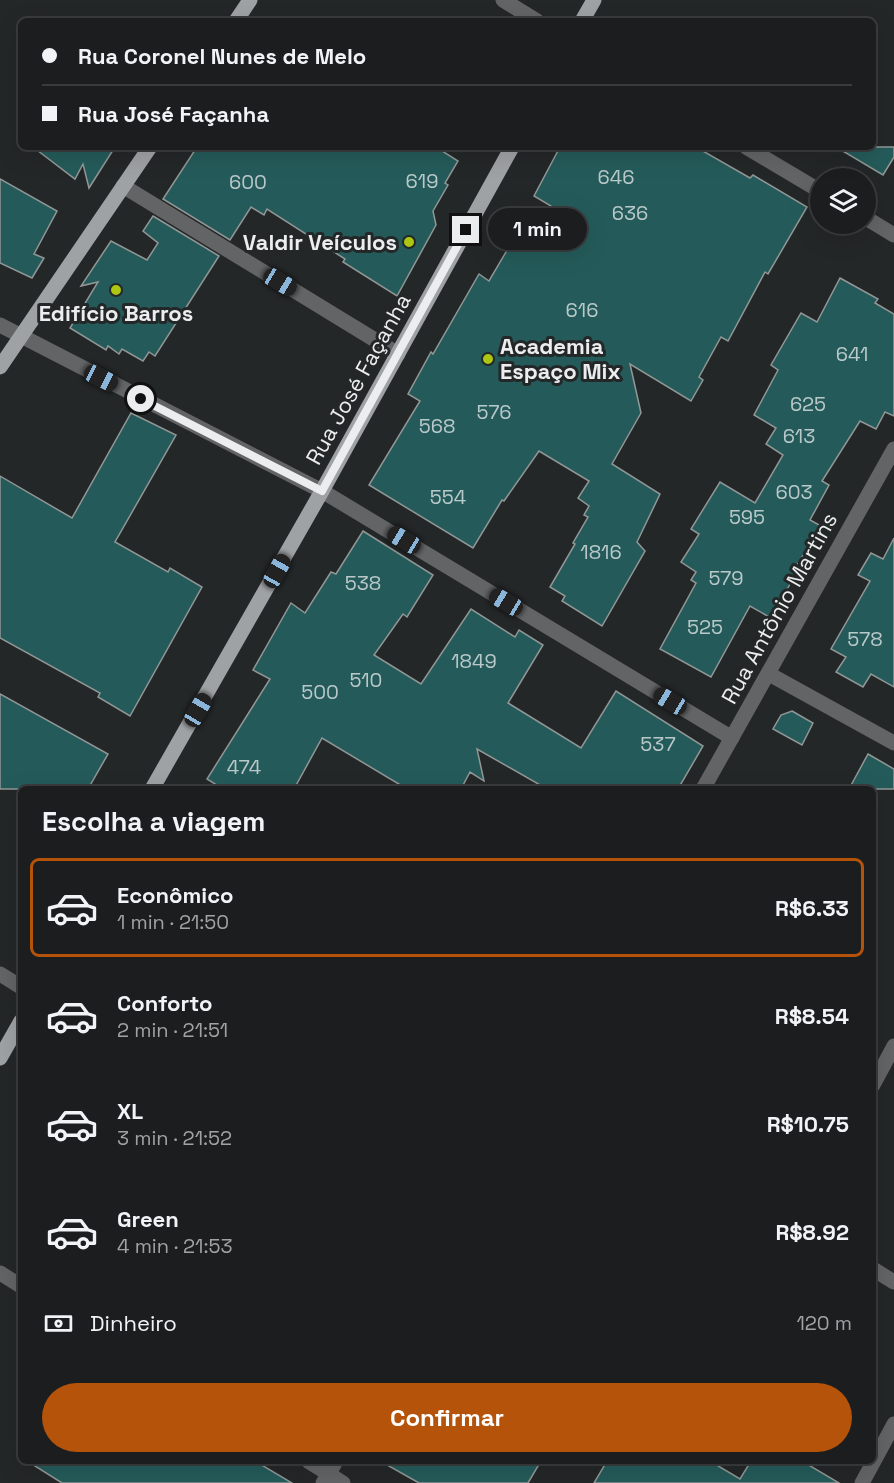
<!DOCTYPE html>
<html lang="pt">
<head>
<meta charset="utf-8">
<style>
  :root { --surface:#1b1d1e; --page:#282a2b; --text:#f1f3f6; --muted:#a0a2a4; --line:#393b3c; --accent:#b45309 }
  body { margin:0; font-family:"Space Grotesk",sans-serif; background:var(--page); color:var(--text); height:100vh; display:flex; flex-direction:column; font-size:22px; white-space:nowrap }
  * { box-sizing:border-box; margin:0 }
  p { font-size:20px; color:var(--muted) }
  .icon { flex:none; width:33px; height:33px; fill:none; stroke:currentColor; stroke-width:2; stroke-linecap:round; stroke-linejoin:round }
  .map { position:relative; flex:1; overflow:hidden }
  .drawer { position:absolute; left:18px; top:786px; width:858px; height:678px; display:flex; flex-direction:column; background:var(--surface); border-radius:9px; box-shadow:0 6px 24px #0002,0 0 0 2px var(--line) }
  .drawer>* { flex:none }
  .hud { position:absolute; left:18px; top:18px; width:858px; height:132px; border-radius:9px; box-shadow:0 6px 24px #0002,0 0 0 2px var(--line); display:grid; align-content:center; height:132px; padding:0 24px; background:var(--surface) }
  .fabs { position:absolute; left:810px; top:168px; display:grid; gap:12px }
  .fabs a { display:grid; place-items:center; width:66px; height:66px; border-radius:50%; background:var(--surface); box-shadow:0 6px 24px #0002,0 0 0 2px var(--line); font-size:30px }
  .end { position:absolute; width:27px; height:27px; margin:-14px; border:8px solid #ebedee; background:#111; box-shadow:0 0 0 3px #111 }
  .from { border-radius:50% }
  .bubble { position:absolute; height:42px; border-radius:21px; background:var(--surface); box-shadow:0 6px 24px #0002,0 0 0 2px var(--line); font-size:20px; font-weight:700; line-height:42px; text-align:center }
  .car { position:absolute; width:18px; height:36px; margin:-18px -9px; border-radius:8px; box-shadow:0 0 4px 2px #0007; background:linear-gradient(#222 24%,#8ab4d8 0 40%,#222 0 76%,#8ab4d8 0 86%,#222 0) }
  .hud b { display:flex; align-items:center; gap:21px; height:57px; font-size:22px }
  .hud b+b { border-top:2px solid var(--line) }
  .hud i { width:15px; height:15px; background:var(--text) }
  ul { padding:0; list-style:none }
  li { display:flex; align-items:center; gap:18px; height:99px; margin:0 12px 9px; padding:0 12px; border:3px solid transparent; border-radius:9px }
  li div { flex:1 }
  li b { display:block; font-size:22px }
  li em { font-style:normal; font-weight:700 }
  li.current { border-color:var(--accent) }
  li>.icon { width:54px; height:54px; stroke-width:1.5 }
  h2 { padding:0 24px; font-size:27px; line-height:72px }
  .pay { display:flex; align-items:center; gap:15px; height:66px; padding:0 24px; font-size:22px }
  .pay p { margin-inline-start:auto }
  .primary-button { display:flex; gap:12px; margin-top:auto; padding:12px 24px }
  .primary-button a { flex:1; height:69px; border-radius:36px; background:var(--accent); color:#fff; font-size:24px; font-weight:700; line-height:69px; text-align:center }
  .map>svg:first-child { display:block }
  .building { fill:#245b5a; stroke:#929796; stroke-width:1.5 }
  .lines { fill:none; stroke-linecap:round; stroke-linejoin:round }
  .service { stroke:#636465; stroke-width:15 }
  .minor { stroke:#636465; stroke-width:15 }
  .tertiary { stroke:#636465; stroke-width:15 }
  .primary { stroke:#9fa2a4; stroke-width:15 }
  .route { stroke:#ebedee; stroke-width:8 }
  .poi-dot { fill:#acc611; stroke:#242728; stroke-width:2 }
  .labels { text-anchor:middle; stroke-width:6; stroke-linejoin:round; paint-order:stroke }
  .number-label { font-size:20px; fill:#b9c8c9 }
  .poi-label { font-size:22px; font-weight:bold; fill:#ebedee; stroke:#242728; text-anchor:end }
  .street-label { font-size:22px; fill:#ebedee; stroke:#242728 }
</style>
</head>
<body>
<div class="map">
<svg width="894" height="1483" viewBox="0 0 894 1483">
  <rect width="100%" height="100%" fill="#242728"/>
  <g class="building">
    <path d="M33,147H115L89,188L83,164L75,179Z"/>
    <path d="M197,147H436L458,161L445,183L448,185L433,211L436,225L397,296L343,262L345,259L267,209L264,215L251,207L230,240L163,199Z"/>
    <path d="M560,147H696L750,178L753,175L807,207L768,274L765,272L728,341L721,337L699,377L703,380L691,401L630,364L641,413L612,464L660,494L637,542L645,551L602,626L562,601L565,596L550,587L575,544L573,543L588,517L584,515L589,506L578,498L589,481L539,451L504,501L502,500L473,548L369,485L420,401L408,394L431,352L433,354L479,274L489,281L513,240L526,248L551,206L534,196Z"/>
    <path d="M836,147H894V157L883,175Z"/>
    <path d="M0,179L57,211L34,254L44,258L32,278L0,263Z"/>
    <path d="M153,216L219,256L155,356L149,352L143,361L122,349L119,354L108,346L106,350L70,328L98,282L81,286L111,241L147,260L158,243L143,231Z"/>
    <path d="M840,278L878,299L875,303L894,314V416L885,412L876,429L860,421L822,481L829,485L810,520L821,526L793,572L794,577L771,618L750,606L711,677L660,649L696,583L691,580L696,572L681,562L699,534L691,529L720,482L755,503L783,455L766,444L776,428L754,415L778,370L771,365L801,313L817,322Z"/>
    <path d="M131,413L176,435L115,542L168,572L170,568L202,587L130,716L98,697L100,693L0,638V476L72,518Z"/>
    <path d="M363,531L433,575L407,617L403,614L374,655L421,684L471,609L515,637L519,630L543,645L508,703L581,748L616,691L703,746L678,789H547L477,749L484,781L470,772L461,789H407L322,738L294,789H223L207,779L270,679L253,670L291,603L305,613L331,572L336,574Z"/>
    <path d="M894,538V687L871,674L863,687L836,672L846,657L831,649L870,581L858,575L871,553L883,559Z"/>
    <path d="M0,694L108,754L88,789H0Z"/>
    <path d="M792,711L813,723L802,745L773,729L781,715Z"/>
    <path d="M868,754L894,769V789H849Z"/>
    <path d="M27,1461H255L292,1483H62Z"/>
    <path d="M380,1461H541L528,1483H419Z"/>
    <path d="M607,1461H710L740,1479L751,1461H802L839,1483H594Z"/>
  </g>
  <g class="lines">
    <path class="service" d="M123,186L398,354"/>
    <g class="minor">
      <path d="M503,0L537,21"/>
      <path d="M746,147L820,191"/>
      <path d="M866,218L894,235"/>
      <path d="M0,325L322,491L732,738"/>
      <path d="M769,674L894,743"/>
      <path d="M703,789L894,449"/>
      <path d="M0,974L21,987"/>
      <path d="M873,1085L894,1046"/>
      <path d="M873,1269L894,1282"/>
      <path d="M0,1273L21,1286"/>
      <path d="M308,1461L329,1474L336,1461"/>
      <path d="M862,1483L894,1424"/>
    </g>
    <path class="tertiary" d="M323,1483L329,1474L343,1483"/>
    <g class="primary">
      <path d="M236,21L250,0"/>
      <path d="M582,21L594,0"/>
      <path d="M0,367L150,147"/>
      <path d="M152,789L322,491L512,147"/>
      <path d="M0,1058L21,1021"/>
    </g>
  </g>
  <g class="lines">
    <path class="route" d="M141,399L322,491L466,230"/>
  </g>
  <g class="poi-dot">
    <circle cx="409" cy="242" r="6"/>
    <circle cx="116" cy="290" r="6"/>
    <circle cx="488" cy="359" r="6"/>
  </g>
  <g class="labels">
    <g class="number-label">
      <text x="616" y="184">646</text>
      <text x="422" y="188">619</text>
      <text x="248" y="189">600</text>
      <text x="630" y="220">636</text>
      <text x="582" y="317">616</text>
      <text x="852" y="361">641</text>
      <text x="808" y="411">625</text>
      <text x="494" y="419">576</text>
      <text x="437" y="433">568</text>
      <text x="799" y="443">613</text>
      <text x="794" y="499">603</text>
      <text x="448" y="504">554</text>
      <text x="747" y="524">595</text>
      <text x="601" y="559">1816</text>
      <text x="726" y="585">579</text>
      <text x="363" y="590">538</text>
      <text x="705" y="634">525</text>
      <text x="865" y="646">578</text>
      <text x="474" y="668">1849</text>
      <text x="366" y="687">510</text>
      <text x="320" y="699">500</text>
      <text x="658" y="751">537</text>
      <text x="244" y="774">474</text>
    </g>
    <g class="poi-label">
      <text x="397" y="250">Valdir Veículos</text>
      <text x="116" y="321" text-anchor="middle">Edifício Barros</text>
      <text x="500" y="354" text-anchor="start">Academia<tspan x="500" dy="25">Espaço Mix</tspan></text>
    </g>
    <g class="street-label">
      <text transform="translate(358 379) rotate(-61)" y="8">Rua José Façanha</text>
      <text transform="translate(779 608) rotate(-61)" y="8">Rua Antônio Martins</text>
    </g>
  </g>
</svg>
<div class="fabs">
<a><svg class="icon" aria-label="layers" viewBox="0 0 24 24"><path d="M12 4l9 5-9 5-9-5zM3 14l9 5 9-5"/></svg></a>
</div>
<i class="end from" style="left:141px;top:399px"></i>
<i class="end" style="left:466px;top:230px"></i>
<div class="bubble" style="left:488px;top:208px;width:99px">1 min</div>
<i class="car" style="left:280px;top:282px;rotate:121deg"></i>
<i class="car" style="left:101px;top:378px;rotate:117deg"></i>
<i class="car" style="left:404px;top:540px;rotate:301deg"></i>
<i class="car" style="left:277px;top:571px;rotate:29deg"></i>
<i class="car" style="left:506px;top:602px;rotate:301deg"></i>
<i class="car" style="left:670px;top:701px;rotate:301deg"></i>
<i class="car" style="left:198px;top:710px;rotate:30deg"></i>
<div class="hud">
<b><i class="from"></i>Rua Coronel Nunes de Melo</b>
<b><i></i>Rua José Façanha</b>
</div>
<section class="drawer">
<h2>Escolha a viagem</h2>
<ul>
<li class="current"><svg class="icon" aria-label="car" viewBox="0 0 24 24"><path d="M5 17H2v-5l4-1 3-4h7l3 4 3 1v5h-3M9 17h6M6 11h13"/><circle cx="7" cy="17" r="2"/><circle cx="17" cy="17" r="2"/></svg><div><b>Econômico</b><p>1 min · 21:50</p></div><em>R$6.33</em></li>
<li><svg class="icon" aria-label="car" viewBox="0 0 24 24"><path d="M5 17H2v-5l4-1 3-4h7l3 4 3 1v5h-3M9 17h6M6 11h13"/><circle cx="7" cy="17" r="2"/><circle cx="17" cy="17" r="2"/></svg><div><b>Conforto</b><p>2 min · 21:51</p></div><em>R$8.54</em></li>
<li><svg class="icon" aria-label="car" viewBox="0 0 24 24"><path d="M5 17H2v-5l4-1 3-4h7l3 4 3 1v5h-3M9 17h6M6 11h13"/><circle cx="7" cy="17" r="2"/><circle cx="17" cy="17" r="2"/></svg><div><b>XL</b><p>3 min · 21:52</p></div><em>R$10.75</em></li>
<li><svg class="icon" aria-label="car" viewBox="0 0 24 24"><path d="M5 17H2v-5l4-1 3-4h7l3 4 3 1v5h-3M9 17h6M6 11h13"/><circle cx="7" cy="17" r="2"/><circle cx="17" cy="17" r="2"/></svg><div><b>Green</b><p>4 min · 21:53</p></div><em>R$8.92</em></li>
</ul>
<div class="pay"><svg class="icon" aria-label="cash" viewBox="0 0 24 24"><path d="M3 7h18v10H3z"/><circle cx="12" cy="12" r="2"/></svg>Dinheiro<p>120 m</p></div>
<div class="primary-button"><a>Confirmar</a></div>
</section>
</div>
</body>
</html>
